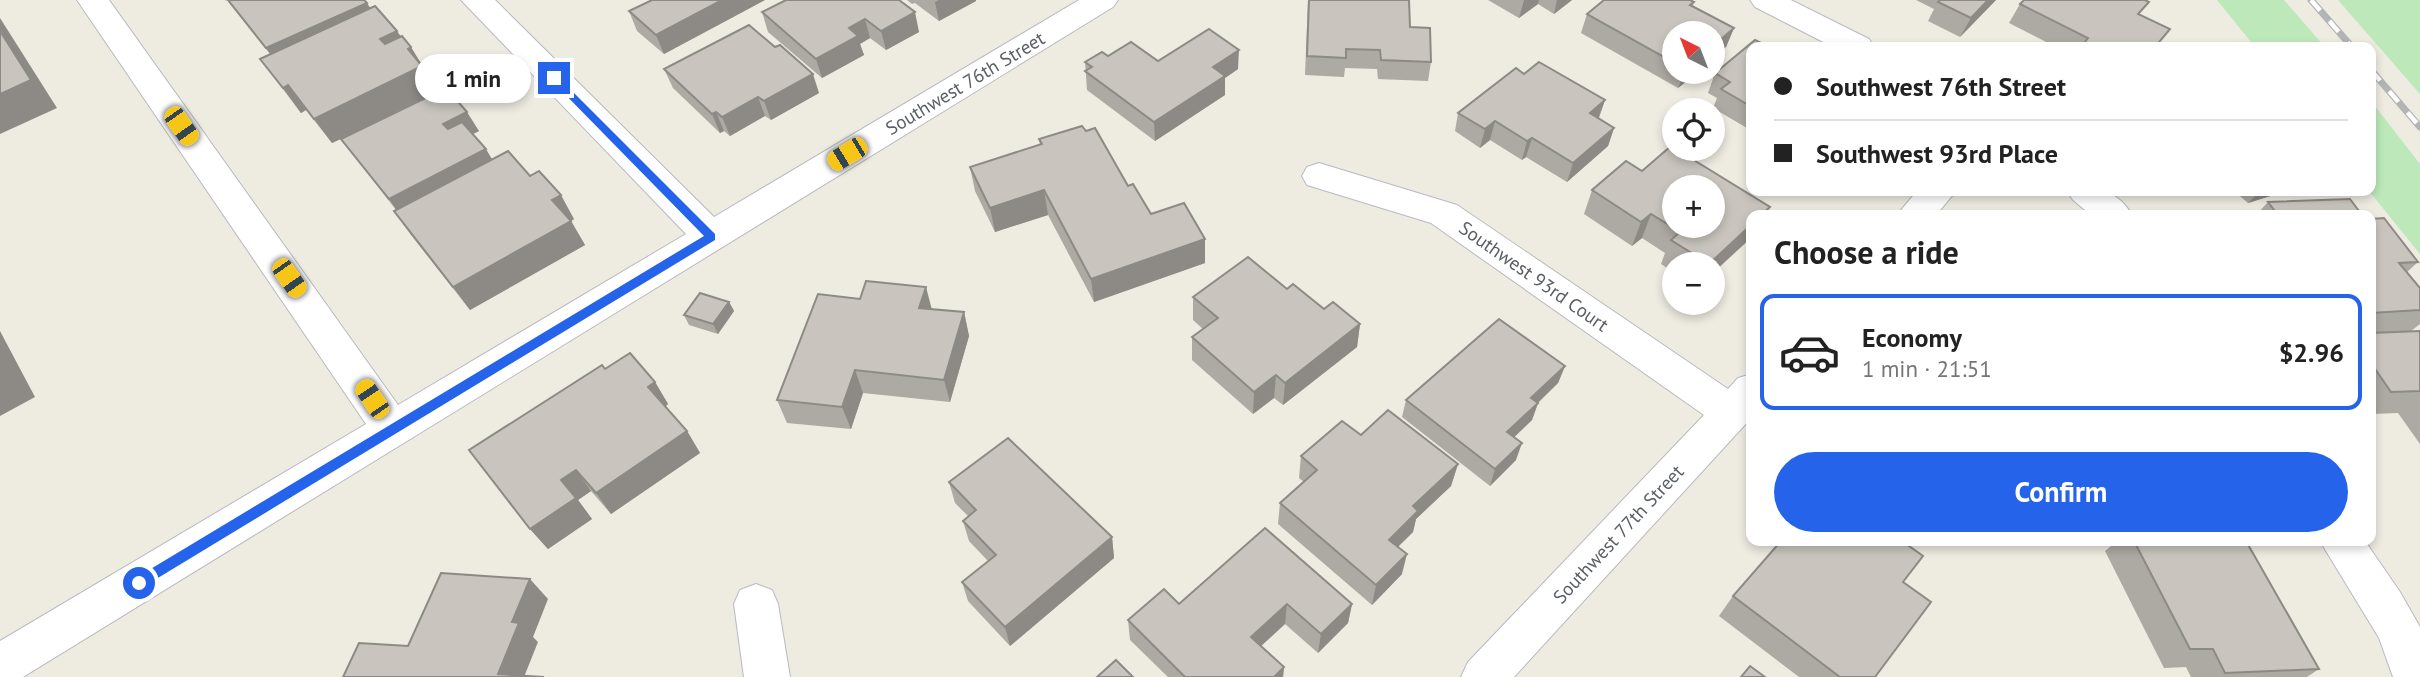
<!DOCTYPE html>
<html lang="en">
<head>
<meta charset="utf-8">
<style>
  :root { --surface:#fff; --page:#f6f6f6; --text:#222; --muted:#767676; --line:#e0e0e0; --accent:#2563eb }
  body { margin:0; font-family:"PT Sans",sans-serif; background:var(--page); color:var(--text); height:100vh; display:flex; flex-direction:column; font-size:26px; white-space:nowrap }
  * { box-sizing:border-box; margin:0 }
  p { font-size:23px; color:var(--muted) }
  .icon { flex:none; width:38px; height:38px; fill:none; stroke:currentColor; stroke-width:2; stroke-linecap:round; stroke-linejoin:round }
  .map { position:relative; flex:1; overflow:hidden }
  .sheet { position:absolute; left:1746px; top:210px; width:630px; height:336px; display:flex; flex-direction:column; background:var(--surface); border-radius:14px; box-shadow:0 4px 10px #0003 }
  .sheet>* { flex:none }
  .banner { position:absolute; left:1746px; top:42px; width:630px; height:154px; border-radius:14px; box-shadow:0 4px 10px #0003; display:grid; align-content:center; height:154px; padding:0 28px; background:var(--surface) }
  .needle { width:46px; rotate:318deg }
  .buttons { position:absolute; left:1662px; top:21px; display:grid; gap:14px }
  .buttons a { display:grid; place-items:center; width:63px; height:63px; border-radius:50%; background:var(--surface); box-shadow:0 4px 10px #0003; font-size:35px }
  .end { position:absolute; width:32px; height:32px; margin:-16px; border:9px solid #2563eb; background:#fff; box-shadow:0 0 0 4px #fff }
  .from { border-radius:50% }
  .bubble { position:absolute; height:49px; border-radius:24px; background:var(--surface); box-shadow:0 4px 10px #0003; font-size:23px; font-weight:700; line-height:49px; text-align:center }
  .car { position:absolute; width:21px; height:42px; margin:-21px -10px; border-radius:9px; box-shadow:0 0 5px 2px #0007; background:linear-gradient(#f5c518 24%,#345 0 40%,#f5c518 0 76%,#345 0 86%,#f5c518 0) }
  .banner b { display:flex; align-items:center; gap:24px; height:66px; font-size:26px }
  .banner b+b { border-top:2px solid var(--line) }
  .banner i { width:18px; height:18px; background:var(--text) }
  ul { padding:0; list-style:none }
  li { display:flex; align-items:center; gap:21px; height:116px; margin:0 14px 10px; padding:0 14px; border:4px solid transparent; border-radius:14px }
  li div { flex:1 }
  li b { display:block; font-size:26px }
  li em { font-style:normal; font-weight:700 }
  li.on { border-color:var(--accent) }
  li>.icon { width:63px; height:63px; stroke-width:1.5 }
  h2 { padding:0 28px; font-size:32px; line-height:84px }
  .primary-button { display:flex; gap:14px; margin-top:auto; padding:14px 28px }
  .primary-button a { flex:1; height:80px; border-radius:42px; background:var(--accent); color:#fff; font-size:28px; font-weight:700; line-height:80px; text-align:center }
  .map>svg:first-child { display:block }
  .green { fill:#bde9ba }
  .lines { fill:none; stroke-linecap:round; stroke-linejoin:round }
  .minor-casing { stroke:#b7babf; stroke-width:2 }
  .minor { fill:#fff; fill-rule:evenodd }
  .rail-casing { stroke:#b3b4b5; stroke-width:7 }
  .rail { stroke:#fff; stroke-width:4.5; stroke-dasharray:14; stroke-linecap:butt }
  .wall { fill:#ada9a3 }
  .shaded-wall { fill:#8d8a85 }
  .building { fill:#c9c5be; stroke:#8d8a85; stroke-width:2; fill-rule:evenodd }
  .route { fill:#2563eb }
  .labels { text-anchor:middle; stroke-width:6; stroke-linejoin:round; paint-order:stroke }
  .street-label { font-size:19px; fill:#5a5f64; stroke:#fff }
</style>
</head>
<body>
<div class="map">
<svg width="2420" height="677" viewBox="0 0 2420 677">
  <rect width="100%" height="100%" fill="#eeebe1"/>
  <g class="green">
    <path d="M2217,0H2284L2325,47H2255Z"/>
    <path d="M2338,0H2420V94Z"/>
    <path d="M2371,101L2420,164V254L2369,191Z"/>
  </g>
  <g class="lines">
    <g class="minor-casing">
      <g id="minor">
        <path d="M77,0H109L398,405L686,234L461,0H495L714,217L1079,0H1118L1113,7L23,677H0V641L366,424Z"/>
        <path d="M1750,0H1791L1869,39L1874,47H1833L1755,7Z"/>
        <path d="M1319,163L1457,205L1728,389L1738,378L1752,374V417L1514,677H1461L1468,662L1704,415L1431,223L1307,185L1302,176L1307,167Z"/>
        <path d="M1917,191H1956L1936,215H1897Z"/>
        <path d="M2067,191C2096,190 2116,187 2132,215H2091L2073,200Z"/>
        <path d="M2320,541H2365L2400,592L2420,627V677H2393L2379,638Z"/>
        <path d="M756,584L772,590L778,604L790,677H744L734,604L740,590Z"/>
      </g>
    </g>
    <use href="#minor" class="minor"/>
    <g class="rail-casing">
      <g id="rail">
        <path d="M2311,0L2352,47"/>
        <path d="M2371,70L2420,127"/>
      </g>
    </g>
    <use href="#rail" class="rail"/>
  </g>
  <g class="wall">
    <path d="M225,0H364L370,8L401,36L427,72L438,91L479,131L473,134L492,159L530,176L574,219L571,221L585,245L470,310L411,235L394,211L396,210L341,139L332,143L306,110L301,113L260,59L270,54L227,0L226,1Z"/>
    <path d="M652,0H765L664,54L637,31L629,11Z"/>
    <path d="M786,0L919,32L886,50L870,38L860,44L864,55L822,78L768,32L762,12Z"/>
    <path d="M907,0H976V1L939,21L915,3L912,4Z"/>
    <path d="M1308,0L1410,27L1431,62L1428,81L1378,79L1377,69L1345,68L1344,77L1305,75Z"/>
    <path d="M1488,0H1572L1554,14L1538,4L1519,18Z"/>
    <path d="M1916,0H1996L1960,37L1928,21L1934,9Z"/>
    <path d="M1694,2L1693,6L1734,28L1726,47L1675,33V72H1698L1678,88L1581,33L1587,14Z"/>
    <path d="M2020,4L2139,15L2156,47H2056L2009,23Z"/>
    <path d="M1752,47V131L1713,108L1717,98L1708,93L1715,73Z"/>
    <path d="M1108,56L1238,69L1225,78V95L1155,141L1087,90L1085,62Z"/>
    <path d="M664,69L819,93L771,120L765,116L730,136L724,131L720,133L673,88Z"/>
    <path d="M1524,74L1605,100L1599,118L1614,128L1608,146L1567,182L1526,157L1522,160L1490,140L1480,148L1455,131L1458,113Z"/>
    <path d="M1039,139L1128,186L1151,214L1205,239V263L1094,302L1048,215L995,232L975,191L970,167L1040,145Z"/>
    <path d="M1626,161L1713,264H1675V273L1661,264L1665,253L1642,238L1632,246L1584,214L1592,190Z"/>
    <path d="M2234,191H2286L2248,203Z"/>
    <path d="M2268,202L2362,215H2256Z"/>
    <path d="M2371,219L2418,262L2407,272L2420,288V324L2411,331H2420V444L2398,413L2371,414Z"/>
    <path d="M1287,289L1324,309L1360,324L1357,347L1283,405L1274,398L1253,414L1192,360V337L1203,329L1193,320V297Z"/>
    <path d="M729,302L734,311L718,334L689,325L684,315Z"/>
    <path d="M932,310L964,312L969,336L950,402L863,393L851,429L787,423L777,400Z"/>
    <path d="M1565,366L1558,383L1538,403L1532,420L1514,437L1516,460L1490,486L1402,417L1406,400Z"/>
    <path d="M605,369L655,382L668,404L665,407L687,431L700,453L611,514L591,491L578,500L592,519L548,549L530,529Z"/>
    <path d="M1361,435L1458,464L1451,486L1416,519L1413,532L1398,547L1402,574L1372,605L1278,524L1280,503L1304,482L1299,478L1301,456Z"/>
    <path d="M949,482L1112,537L1114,558L1010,646L968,601L962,582L988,561L969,541L963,521L968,516L955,503Z"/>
    <path d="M2117,541H2246L2319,669L2307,677H2191L2186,667L2164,668L2105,551Z"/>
    <path d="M1903,582L1875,677H1799L1719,616L1733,596Z"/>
    <path d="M1179,604H1352L1348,623L1318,653L1285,624L1261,646L1284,667L1283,677H1168L1130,640L1128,620Z"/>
  </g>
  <g class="shaded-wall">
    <path d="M722,0H765L664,54L656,35Z"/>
    <path d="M939,0H976V1L939,21L935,2Z"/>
    <path d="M1524,0H1539L1538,4L1519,18Z"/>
    <path d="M1557,0H1572L1554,14Z"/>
    <path d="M1988,0H1996L1960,37L1971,18Z"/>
    <path d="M367,3L379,22L280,67L266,48Z"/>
    <path d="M915,12L919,32L886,50L881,31Z"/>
    <path d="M0,18L57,108L0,134Z"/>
    <path d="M865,19L870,38L860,44L864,55L822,78L816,59L849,28Z"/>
    <path d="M1734,28L1726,47L1713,58V46Z"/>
    <path d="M397,31L408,48L411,47L438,91L332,143L314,119L396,63L380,39Z"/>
    <path d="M1239,50L1238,69L1225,78V95L1155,141L1154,122L1213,67Z"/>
    <path d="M1685,72H1698L1678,88Z"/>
    <path d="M813,74L819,93L771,120L764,101Z"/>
    <path d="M288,85L306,110L301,113L283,88Z"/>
    <path d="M758,97L765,116L730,136L722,117Z"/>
    <path d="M1605,100L1598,119L1590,113Z"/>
    <path d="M467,112L479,131L455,143L443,124Z"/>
    <path d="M716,112L724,131L720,133L712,114Z"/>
    <path d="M1495,121L1490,140L1480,148L1485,129Z"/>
    <path d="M1614,128L1608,146L1567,182L1573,163Z"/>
    <path d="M1532,138L1526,157L1522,160L1527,141Z"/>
    <path d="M486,149L497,168L402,218L389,199Z"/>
    <path d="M1044,190L1048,215L995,232L990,208Z"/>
    <path d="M2260,191H2286L2248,203Z"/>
    <path d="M561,195L574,219L566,224L552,200Z"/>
    <path d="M1770,207L1766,215H1761Z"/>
    <path d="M1651,214L1642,238L1632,246L1641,222Z"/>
    <path d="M571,221L585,245L470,310L453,287Z"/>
    <path d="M1752,224V237L1713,273V264H1709Z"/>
    <path d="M1205,239V263L1094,302L1091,279Z"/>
    <path d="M926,287L932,310L919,308Z"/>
    <path d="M729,302L734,311L718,334L713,324Z"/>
    <path d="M964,312L969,336L950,402L944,380Z"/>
    <path d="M1360,324L1357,347L1283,405L1285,383Z"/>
    <path d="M0,331L35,397L0,416Z"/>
    <path d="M1565,366L1558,383L1525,415L1531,398Z"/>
    <path d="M855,370L863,393L851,429L842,407Z"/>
    <path d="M1276,375L1274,398L1253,414L1254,392Z"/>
    <path d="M655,382L668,404L661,410L648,387Z"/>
    <path d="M1538,403L1532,420L1502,449L1507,432Z"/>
    <path d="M687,431L700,453L611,514L596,493Z"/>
    <path d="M1522,443L1516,460L1490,486L1495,469Z"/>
    <path d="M1458,464L1451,486L1416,519L1413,532L1384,560L1389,540L1413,506Z"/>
    <path d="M576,470L591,491L578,500L592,519L548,549L530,529L561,480Z"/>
    <path d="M1112,537L1114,558L1010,646L1005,627Z"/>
    <path d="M1407,554L1402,574L1372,605L1376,585Z"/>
    <path d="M530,579L548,599L533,637L538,642L524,677L498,674L512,622Z"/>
    <path d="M1287,604L1285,624L1250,656L1251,637Z"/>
    <path d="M1352,604L1348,623L1318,653L1321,634Z"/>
    <path d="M1284,667L1283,677H1274Z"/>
  </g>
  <g class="building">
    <path d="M228,0H364L367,3L266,48Z"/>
    <path d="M652,0H722L656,35L629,11Z"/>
    <path d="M786,0H899L915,12L881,31L865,19L849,28L858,36L816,59L762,12Z"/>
    <path d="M1309,0H1409L1410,27L1430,28L1431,62L1381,60L1380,50L1346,49V58L1307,56Z"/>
    <path d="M1604,0H1690L1694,2L1690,5L1734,28L1713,46V33H1675V63L1587,14Z"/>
    <path d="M1940,0H1988L1971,18L1938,2Z"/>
    <path d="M2024,0H2145L2149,2L2138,14L2170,29L2155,47H2081L2088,38L2020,4Z"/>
    <path d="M375,6L397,31L380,39L385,44L402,36L411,47L408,49L422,66L314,119L288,85L283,88L260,59Z"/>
    <path d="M749,25L775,47L780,45L813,74L764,101L758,97L722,117L716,112L712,114L664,69Z"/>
    <path d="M1209,29L1239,50L1213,67L1225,76L1154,122L1085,71L1092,67L1085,62L1102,52L1108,56L1131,42L1158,61Z"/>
    <path d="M0,31L31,80L0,94Z"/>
    <path d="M1755,40L1769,47H1752V107L1721,89L1730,82L1715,73Z"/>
    <path d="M1539,62L1605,100L1590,113L1614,128L1573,163L1532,138L1527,141L1495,121L1485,129L1458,113L1516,68L1524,74Z"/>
    <path d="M446,88L467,112L443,124L448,129L462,122L486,149L389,199L341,139Z"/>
    <path d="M1082,126L1086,131L1095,128L1128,186L1133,184L1151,214L1184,203L1205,239L1091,279L1044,190L990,208L970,167L1042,144L1039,139Z"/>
    <path d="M1671,146L1770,207L1761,215H1752V224L1709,264L1671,240L1680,232L1651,214L1641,222L1592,190L1626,161L1642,171ZM1675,187H1713V226H1675Z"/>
    <path d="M508,151L530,176L539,171L561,195L552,200L571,221L453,287L394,211Z"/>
    <path d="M2350,199L2362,215H2278L2268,202Z"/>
    <path d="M2384,218L2418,262L2399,263L2420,288V310L2371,313V219Z"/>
    <path d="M1248,257L1287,289L1293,284L1324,309L1333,302L1360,324L1285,383L1276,375L1254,392L1192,337L1218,318L1193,297Z"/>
    <path d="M866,281L926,287L919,308L964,312L944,380L855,370L842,407L777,400L818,294L860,299Z"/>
    <path d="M700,293L729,302L713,324L684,315Z"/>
    <path d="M1499,319L1565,366L1531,398L1538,403L1507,432L1522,443L1495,469L1406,400Z"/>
    <path d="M2420,331V391L2391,392L2371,363V333Z"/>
    <path d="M630,353L655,382L648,387L687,431L596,493L576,470L561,480L576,498L530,529L469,450L602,365L605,369Z"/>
    <path d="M1388,410L1458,464L1413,506L1418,511L1389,540L1407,554L1376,585L1280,503L1317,470L1301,456L1342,421L1361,435Z"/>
    <path d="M1008,438L1112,537L1005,627L962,582L996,555L963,521L976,510L949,482Z"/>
    <path d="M1265,528L1352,604L1321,634L1287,604L1251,637L1284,667L1274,677H1185L1128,620L1164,589L1179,604Z"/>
    <path d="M1781,541H1902L1923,556L1903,582L1931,602L1875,677H1840L1733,596Z"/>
    <path d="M2134,541H2246L2319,669L2225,673L2213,649H2190Z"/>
    <path d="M441,573L530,579L512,622L519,623L498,674L544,677H343L359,643L408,646Z"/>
    <path d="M1116,660L1133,677H1097Z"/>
    <path d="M1750,666L1765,677H1741Z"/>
  </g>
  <path class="route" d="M551,76H557L715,234V240L143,587H134V579L704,236L551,80Z"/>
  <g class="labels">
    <g class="street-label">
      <text transform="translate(965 83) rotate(-31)" y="7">Southwest 76th Street</text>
      <text transform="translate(1534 276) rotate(35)" y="7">Southwest 93rd Court</text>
      <text transform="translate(1618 534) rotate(-47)" y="7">Southwest 77th Street</text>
    </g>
  </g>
</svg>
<div class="buttons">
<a><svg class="needle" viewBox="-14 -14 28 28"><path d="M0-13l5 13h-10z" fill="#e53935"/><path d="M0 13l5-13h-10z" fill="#767676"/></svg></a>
<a><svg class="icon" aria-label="locate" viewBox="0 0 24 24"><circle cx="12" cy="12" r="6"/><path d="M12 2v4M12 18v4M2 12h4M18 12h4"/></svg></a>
<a>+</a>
<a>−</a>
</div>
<i class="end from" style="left:139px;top:583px"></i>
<i class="end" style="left:554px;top:78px"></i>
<div class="bubble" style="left:415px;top:54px;width:116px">1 min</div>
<i class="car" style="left:181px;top:126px;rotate:145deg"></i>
<i class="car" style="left:847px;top:154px;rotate:239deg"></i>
<i class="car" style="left:289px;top:278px;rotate:145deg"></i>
<i class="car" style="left:372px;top:399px;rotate:326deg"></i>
<div class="banner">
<b><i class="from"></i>Southwest 76th Street</b>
<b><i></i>Southwest 93rd Place</b>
</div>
<section class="sheet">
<h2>Choose a ride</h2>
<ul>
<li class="on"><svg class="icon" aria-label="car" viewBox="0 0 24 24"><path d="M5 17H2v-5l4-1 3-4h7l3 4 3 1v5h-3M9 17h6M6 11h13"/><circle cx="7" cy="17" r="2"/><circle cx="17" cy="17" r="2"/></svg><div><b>Economy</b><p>1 min · 21:51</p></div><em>$2.96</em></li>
</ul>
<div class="primary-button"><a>Confirm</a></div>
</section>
</div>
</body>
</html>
